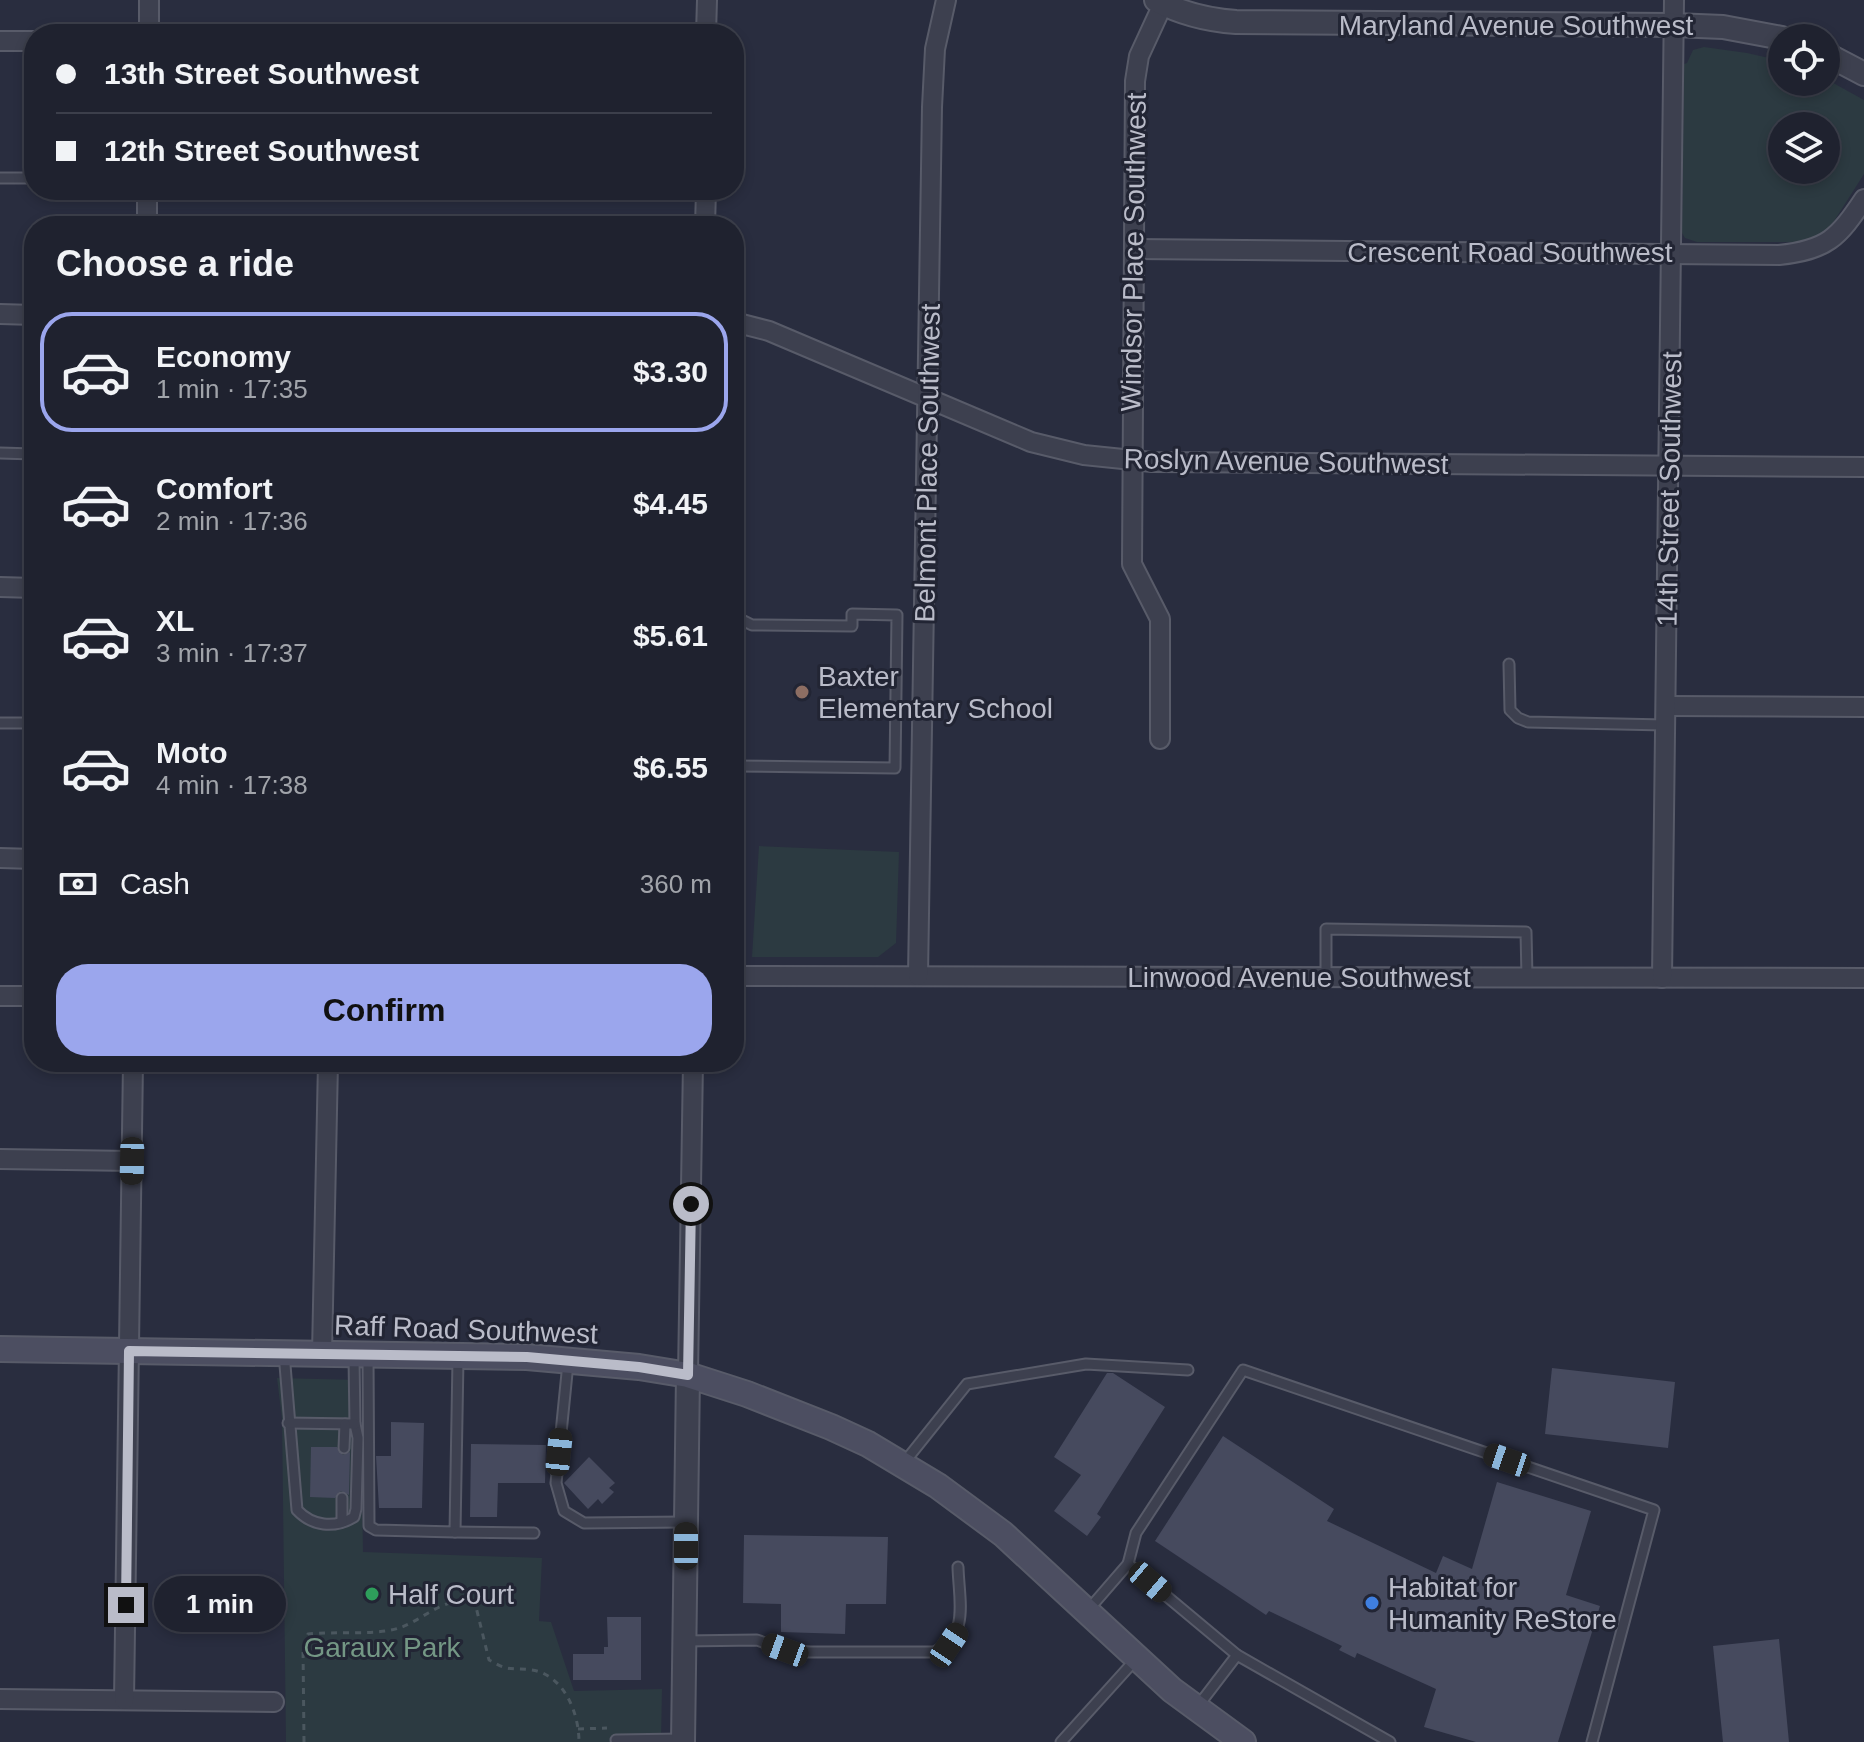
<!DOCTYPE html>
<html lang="en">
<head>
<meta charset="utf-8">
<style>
  :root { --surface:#1f222f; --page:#272a37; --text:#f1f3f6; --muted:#a1a4aa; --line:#3c3f4b; --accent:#9ba6ed }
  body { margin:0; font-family:Helvetica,sans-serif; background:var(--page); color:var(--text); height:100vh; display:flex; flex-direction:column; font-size:30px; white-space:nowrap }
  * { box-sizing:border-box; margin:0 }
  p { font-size:26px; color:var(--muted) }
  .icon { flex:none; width:44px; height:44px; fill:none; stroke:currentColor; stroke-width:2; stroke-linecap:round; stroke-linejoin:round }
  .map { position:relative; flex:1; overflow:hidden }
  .panel { position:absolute; left:24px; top:216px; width:720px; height:856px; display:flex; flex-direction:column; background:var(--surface); border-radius:32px; box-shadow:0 4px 12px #0003,0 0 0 2px var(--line) }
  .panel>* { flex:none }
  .banner { position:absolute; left:24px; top:24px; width:720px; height:176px; border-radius:32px; box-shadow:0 4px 12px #0003,0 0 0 2px var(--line); display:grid; align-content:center; height:176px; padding:0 32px; background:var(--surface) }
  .tools { position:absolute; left:1768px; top:24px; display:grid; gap:16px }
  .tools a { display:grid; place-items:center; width:72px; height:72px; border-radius:50%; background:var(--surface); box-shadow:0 4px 12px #0003,0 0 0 2px var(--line); font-size:40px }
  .end { position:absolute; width:36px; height:36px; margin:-18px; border:10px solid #babcc9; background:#111; box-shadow:0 0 0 4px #111 }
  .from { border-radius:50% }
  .bubble { position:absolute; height:56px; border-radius:28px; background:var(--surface); box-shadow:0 4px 12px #0003,0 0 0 2px var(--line); font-size:26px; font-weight:700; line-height:56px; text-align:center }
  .car { position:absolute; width:24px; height:48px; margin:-24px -12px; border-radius:10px; box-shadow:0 0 6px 2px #0007; background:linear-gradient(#222 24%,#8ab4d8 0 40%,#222 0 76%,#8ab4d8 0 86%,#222 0) }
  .banner b { display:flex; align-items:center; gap:28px; height:76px; font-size:30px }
  .banner b+b { border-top:2px solid var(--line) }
  .banner i { width:20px; height:20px; background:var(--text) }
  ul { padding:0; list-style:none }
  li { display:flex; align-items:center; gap:24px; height:120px; margin:0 16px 12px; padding:0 16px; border:4px solid transparent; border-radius:32px }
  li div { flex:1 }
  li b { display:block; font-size:30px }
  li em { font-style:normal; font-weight:700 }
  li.current { border-color:var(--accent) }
  li>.icon { width:72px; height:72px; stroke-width:1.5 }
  h2 { padding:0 32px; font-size:36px; line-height:96px }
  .pay { display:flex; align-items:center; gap:20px; height:88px; padding:0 32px; font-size:30px }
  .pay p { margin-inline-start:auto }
  .button { display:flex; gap:16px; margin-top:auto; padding:16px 32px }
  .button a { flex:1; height:92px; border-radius:32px; background:var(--accent); color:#111; font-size:32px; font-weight:700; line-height:92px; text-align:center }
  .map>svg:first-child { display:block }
  .green { fill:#2c3a41; fill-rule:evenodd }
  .building { fill:#464a5e }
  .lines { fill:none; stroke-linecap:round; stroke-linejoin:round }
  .service-casing { stroke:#585b69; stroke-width:13 }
  .minor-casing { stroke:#585b69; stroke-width:22 }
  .tertiary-casing { stroke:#585b69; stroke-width:26 }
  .secondary-casing { stroke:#585b69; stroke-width:28 }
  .path { stroke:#4b575f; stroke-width:3; stroke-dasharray:6 6; stroke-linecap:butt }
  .service { stroke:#3d404f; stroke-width:9 }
  .minor { stroke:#3d404f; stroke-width:18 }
  .tertiary { stroke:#3d404f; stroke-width:22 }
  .secondary { stroke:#4c4e61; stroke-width:24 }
  .route { stroke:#babcc9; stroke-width:10 }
  .education-dot { fill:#8d6e63; stroke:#222534; stroke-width:3 }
  .leisure-dot { fill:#2e9e5b; stroke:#222534; stroke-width:3 }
  .shop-dot { fill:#3f7fe0; stroke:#222534; stroke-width:3 }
  .labels { text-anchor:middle; stroke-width:6; stroke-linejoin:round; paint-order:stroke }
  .street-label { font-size:28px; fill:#babcc9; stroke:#222534 }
  .poi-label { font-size:28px; fill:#babcc9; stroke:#222534; text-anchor:start }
  .park-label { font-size:28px; fill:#749785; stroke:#222534 }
</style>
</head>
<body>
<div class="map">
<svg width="1864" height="1742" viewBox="0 0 1864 1742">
  <rect width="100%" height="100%" fill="#292d3f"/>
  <g class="green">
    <path d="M1704,47L1747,53L1782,61V82H1826V79L1864,100V174L1829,229L1806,242H1697L1685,238L1682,233L1684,64L1687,63L1693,50ZM1782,126H1826V170H1782Z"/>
    <path d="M759,846L899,852L896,943L878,957H752Z"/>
    <path d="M277,1378L360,1380L363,1552L542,1558L539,1621L551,1622L574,1691L662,1689L661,1742H286L282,1419Z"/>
  </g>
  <g class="building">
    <path d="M1552,1368L1675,1382L1668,1448L1545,1434Z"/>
    <path d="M1107,1373H1113L1165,1407L1097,1514L1101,1517L1087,1536L1054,1511L1081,1475L1054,1457Z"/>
    <path d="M391,1422L424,1423L422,1508H379L376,1456H391Z"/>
    <path d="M1223,1436L1334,1509L1327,1521L1436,1573L1443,1556L1472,1569L1497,1482L1591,1511L1566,1595L1600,1606L1558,1742H1476L1424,1727L1436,1689L1357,1653L1355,1658L1339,1650L1342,1646L1269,1611L1266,1615L1155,1541Z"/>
    <path d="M471,1444L546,1445L545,1483H498L497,1517H470Z"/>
    <path d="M311,1447H337L343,1455L350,1452L349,1495L341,1491L335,1498L310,1497Z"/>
    <path d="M589,1457L615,1483L609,1488L614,1492L602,1504L598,1499L588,1509L564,1483Z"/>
    <path d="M744,1535L888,1537L886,1604H846L845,1634L781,1632V1604L743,1603Z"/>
    <path d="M607,1617H641V1680H573V1654H604V1647H608Z"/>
    <path d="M1779,1639L1789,1742H1723L1713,1646Z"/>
  </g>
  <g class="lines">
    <g class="service-casing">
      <g id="service">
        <path d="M0,178H34"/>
        <path d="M0,453L34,454"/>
        <path d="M734,616L752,625L852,626V614L897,615L895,768L734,766"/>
        <path d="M1509,664L1510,710L1518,718L1528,722L1665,725"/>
        <path d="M0,723H34"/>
        <path d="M1326,977V929L1526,932L1527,977"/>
        <path d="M284,1353L297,1510C312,1526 334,1529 354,1517L356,1509L358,1438L355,1424L354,1358"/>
        <path d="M368,1357L369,1526L376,1530L455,1532L458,1359"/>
        <path d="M568,1363L556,1483L564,1511L584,1523L684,1522"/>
        <path d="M288,1423L355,1424"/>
        <path d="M344,1448L345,1424"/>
        <path d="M903,1464L967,1384L1086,1364L1188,1370"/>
        <path d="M342,1522V1498"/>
        <path d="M455,1532L534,1533"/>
        <path d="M1128,1564L1136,1533L1243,1370L1654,1510L1592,1742"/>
        <path d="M1089,1609L1128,1564L1237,1655L1390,1742"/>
        <path d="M684,1641L757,1640L785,1650L810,1652H934C970,1635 959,1602 958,1567"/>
        <path d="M1198,1706L1237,1655"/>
        <path d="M616,1740L681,1739"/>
        <path d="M1061,1742L1136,1659"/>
      </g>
    </g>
    <g class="minor-casing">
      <g id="minor">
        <path d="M149,34V0"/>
        <path d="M706,34L707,0"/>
        <path d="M0,41H34"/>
        <path d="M147,226V190"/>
        <path d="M705,226L706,190"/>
        <path d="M1134,249L1779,255C1827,250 1838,238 1864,199"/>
        <path d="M0,314L34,315"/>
        <path d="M734,322L769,331L1031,442L1084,455L1152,462L1864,467"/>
        <path d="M0,587L34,588"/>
        <path d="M1666,706L1864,707"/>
        <path d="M1160,739V619L1132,564L1135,81L1139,56L1163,4"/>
        <path d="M0,858L34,859"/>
        <path d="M734,976L1864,978"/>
        <path d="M918,976L932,107L935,49L946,0"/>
        <path d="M1662,978L1674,0"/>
        <path d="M0,996H34"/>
        <path d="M0,1159L132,1161"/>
        <path d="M322,1354L328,1062"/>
        <path d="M688,1375L693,1062"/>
        <path d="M0,1699L274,1702"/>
        <path d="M124,1700L133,1062"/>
      </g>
    </g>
    <g class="tertiary-casing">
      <g id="tertiary">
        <path d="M1156,0C1182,14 1207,20 1236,22L1674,25L1723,27L1782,38"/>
        <path d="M1826,54L1864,74"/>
        <path d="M683,1742L688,1375"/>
      </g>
    </g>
    <g class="secondary-casing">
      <path id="secondary" d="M0,1349L527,1357L639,1367L688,1375L747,1394L831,1427L868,1444L938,1486L1003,1534L1172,1690L1243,1742"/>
    </g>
    <g class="path">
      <path d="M578,1729L607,1728"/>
      <path d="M304,1742L303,1648L308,1634C335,1631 379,1636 402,1627C424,1619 454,1589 476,1607L489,1660C495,1663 501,1667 507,1668C518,1670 530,1668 540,1672C567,1682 579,1716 579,1742"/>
    </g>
    <use href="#service" class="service"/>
    <use href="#minor" class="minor"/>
    <use href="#tertiary" class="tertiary"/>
    <use href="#secondary" class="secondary"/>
  </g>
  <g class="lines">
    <path class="route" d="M126,1605L129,1351L527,1357L639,1367L688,1375L691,1204"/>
  </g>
  <circle class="education-dot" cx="802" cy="692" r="8"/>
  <circle class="leisure-dot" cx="372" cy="1594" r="8"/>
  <circle class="shop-dot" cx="1372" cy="1603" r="8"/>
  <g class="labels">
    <g class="street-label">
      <text x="1516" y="35">Maryland Avenue Southwest</text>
      <text transform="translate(1133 252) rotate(-89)" y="10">Windsor Place Southwest</text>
      <text x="1510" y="262">Crescent Road Southwest</text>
      <text transform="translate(1286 461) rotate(1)" y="10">Roslyn Avenue Southwest</text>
      <text transform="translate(927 463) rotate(-89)" y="10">Belmont Place Southwest</text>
      <text transform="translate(1669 489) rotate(-89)" y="10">14th Street Southwest</text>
      <text x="1299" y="987">Linwood Avenue Southwest</text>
      <text transform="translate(466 1329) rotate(2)" y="10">Raff Road Southwest</text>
    </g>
    <g class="poi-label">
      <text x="818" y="686">Baxter<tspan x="818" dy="32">Elementary School</tspan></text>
      <text x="1388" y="1597">Habitat for<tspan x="1388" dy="32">Humanity ReStore</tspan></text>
      <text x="388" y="1604">Half Court</text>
    </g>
    <g class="park-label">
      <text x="382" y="1657">Garaux Park</text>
    </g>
  </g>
</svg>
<div class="tools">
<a><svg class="icon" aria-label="locate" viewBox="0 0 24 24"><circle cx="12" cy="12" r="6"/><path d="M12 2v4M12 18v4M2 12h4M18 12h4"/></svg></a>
<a><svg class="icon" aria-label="layers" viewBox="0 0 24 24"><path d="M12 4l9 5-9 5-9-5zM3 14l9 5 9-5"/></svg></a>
</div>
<i class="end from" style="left:691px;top:1204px"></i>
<i class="end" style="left:126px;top:1605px"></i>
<div class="bubble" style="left:154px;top:1576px;width:132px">1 min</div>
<i class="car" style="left:132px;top:1161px;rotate:181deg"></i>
<i class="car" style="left:559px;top:1452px;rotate:6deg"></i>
<i class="car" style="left:1507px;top:1460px;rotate:289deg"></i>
<i class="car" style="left:686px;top:1546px;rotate:0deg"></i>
<i class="car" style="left:1150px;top:1582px;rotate:130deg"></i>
<i class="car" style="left:949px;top:1645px;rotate:34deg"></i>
<i class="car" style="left:785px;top:1650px;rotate:290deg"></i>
<div class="banner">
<b><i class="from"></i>13th Street Southwest</b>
<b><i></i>12th Street Southwest</b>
</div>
<section class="panel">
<h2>Choose a ride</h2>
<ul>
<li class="current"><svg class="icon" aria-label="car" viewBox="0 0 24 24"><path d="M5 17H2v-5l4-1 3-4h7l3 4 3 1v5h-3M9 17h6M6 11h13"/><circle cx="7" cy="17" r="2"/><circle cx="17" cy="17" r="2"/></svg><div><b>Economy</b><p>1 min · 17:35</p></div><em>$3.30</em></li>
<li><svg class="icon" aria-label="car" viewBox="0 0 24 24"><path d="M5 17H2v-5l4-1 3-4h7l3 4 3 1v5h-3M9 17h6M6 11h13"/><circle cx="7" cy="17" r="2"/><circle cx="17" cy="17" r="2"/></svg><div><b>Comfort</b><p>2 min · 17:36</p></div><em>$4.45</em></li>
<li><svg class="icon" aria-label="car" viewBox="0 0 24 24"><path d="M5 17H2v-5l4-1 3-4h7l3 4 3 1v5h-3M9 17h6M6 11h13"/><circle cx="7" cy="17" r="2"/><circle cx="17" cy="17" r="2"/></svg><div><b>XL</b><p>3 min · 17:37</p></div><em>$5.61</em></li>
<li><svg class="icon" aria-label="car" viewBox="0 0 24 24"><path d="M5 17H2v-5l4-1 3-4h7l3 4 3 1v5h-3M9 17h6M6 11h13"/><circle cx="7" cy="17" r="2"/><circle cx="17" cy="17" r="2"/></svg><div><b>Moto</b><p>4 min · 17:38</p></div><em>$6.55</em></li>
</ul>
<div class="pay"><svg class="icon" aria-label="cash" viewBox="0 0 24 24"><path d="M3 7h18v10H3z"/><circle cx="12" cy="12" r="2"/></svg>Cash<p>360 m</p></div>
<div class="button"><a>Confirm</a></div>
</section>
</div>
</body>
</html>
